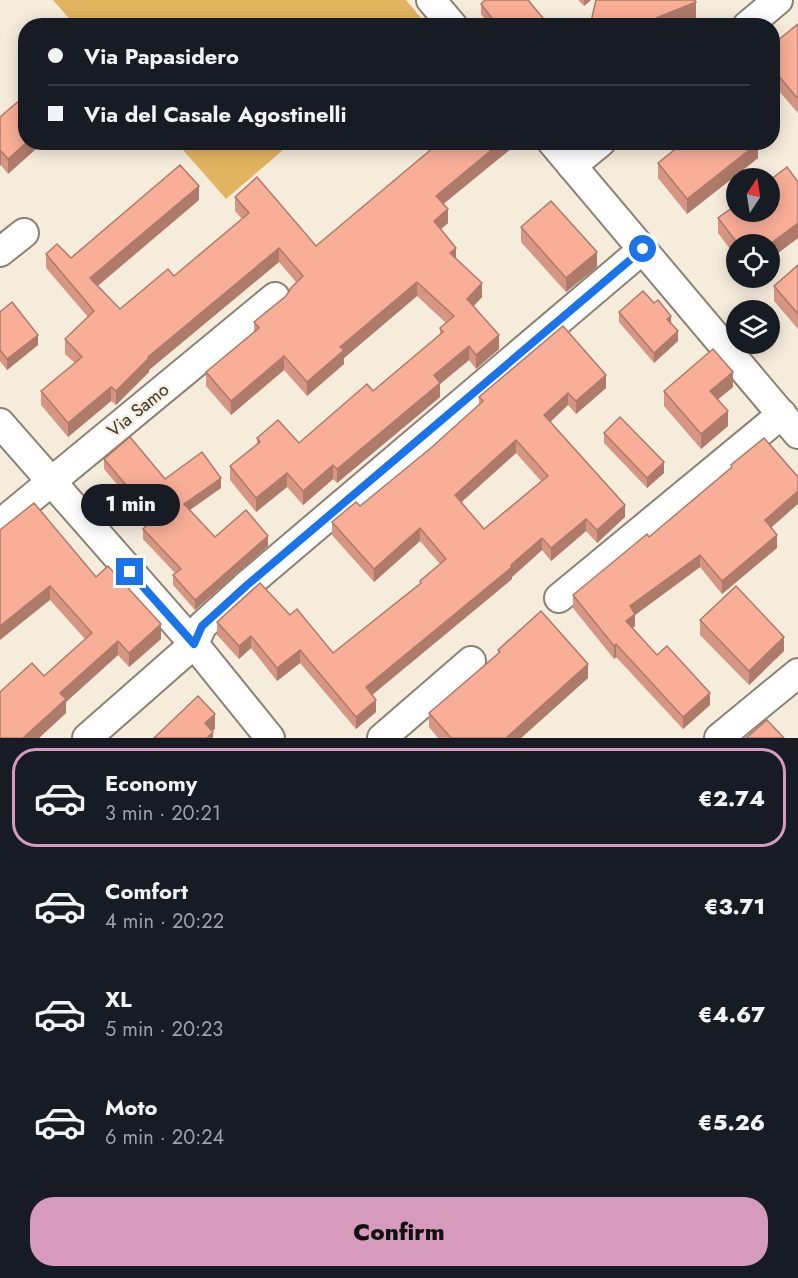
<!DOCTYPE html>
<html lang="en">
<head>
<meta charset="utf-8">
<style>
  :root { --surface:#171b24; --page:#20242c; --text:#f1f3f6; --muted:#9ea1a6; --line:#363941; --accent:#d69bbc }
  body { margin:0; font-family:Jost,sans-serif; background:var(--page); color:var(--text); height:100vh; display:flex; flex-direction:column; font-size:22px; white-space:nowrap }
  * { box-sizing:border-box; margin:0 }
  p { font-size:20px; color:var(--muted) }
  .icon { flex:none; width:33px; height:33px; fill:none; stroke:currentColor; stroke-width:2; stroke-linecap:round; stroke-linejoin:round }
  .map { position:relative; height:738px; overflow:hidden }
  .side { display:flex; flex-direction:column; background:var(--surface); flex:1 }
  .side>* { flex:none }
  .banner { position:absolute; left:18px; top:18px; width:762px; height:132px; border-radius:24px; box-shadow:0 3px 15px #0003; display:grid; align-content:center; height:132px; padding:0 30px; background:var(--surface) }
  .needle { width:39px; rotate:12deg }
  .controls { position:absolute; left:726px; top:168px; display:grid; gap:12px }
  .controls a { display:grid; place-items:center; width:54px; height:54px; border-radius:50%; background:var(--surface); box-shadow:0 3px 15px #0003; font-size:30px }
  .end { position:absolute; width:27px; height:27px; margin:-14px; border:8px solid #1a73e8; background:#fff; box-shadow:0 0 0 3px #fff }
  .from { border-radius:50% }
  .bubble { position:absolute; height:42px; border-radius:21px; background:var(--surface); box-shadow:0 3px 15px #0003; font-size:20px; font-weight:800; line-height:42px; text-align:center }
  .banner b { display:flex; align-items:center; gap:21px; height:57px; font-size:22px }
  .banner b+b { border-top:2px solid var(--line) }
  .banner i { width:15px; height:15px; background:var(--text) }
  ul { padding:10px 0 0; list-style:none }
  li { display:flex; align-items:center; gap:18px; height:99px; margin:0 12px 9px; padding:0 18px; border:3px solid transparent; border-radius:24px }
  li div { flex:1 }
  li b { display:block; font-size:22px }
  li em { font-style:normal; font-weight:800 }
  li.current { border-color:var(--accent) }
  li>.icon { width:54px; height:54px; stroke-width:1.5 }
  .primary-button { display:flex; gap:12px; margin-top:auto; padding:12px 30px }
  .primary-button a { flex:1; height:69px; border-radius:24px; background:var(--accent); color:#111; font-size:24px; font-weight:800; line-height:69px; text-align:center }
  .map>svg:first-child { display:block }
  .green { fill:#e3b460 }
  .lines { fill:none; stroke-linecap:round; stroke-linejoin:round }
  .street-casing { stroke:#8b8273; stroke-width:32 }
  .street { stroke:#fff; stroke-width:28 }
  .wall { fill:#d69683; fill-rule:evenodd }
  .shaded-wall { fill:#ae7a6a }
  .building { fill:#f9ae98; stroke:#ae7a6a; stroke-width:1.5; fill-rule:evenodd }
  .route { stroke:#1a73e8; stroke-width:8 }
  .labels { text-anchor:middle; stroke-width:4.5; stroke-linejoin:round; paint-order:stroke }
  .street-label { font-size:18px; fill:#38342e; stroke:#f6ecdc }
</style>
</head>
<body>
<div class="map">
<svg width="798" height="738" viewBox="0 0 798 738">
  <rect width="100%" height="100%" fill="#f6ecdc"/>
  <g class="green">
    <path d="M53,0H406L427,25H75Z"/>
    <path d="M177,143H291L226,199Z"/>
  </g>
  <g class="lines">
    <g class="street-casing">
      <g id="street">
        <path d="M431,0L453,26"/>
        <path d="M747,26L778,0"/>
        <path d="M552,142L798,434"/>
        <path d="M572,166L601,142"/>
        <path d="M0,252L24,233"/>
        <path d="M0,423L194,644L270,738"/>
        <path d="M0,524L275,297"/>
        <path d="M559,598L782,414"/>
        <path d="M87,738L194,644L202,626L246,586L643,249"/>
        <path d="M382,738L471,661"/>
        <path d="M719,738L798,673"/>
      </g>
    </g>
    <use href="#street" class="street"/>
  </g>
  <g class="wall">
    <path d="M578,0H591L584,6Z"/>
    <path d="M481,4L548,26H490L481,14Z"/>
    <path d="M798,24V113L772,83V45Z"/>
    <path d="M26,95L8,174L1,165L0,117Z"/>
    <path d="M513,142V147L443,204L448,223L441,229L456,259L482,297L474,306L499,349L476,369L469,360L440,384V397L337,483L333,479L303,505L287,487L256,512L230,480V466L257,445V438L299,443L373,391L440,334V328L446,323L417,296L344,358V364L307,396L284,370L231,415L206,386V372L254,332V322L286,296L296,282L279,262L149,370V372L116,405L111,401L68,437L41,405V391L75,363L65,354V339L88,317L46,268V254L71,258L199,200L98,286L120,309L174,276L242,219L235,211V197L316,246Z"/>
    <path d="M758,158L687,214L658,178V163Z"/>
    <path d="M798,182V238L770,259V244H736V257L718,233V218Z"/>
    <path d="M521,227L597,267L566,292L521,242Z"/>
    <path d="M798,265V329L774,301V286Z"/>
    <path d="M0,312L38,345L7,370L0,361Z"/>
    <path d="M619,312L671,324L678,341L654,363L619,322Z"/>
    <path d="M733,387L718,399L728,426L701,449L664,406V391Z"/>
    <path d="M606,388L576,414L568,405L550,422L625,517L597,543L586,531L551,561L542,550L512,577V579L372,695L376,712L356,729L300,663L277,681L251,648L239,659L217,635V622L290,615L333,653L420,584V581L440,564L420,541L374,582L332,535V522L360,506L432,447L479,405V397ZM516,453L541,481L484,529L461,502Z"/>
    <path d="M604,433L664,473L647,488L604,443Z"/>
    <path d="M104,459L165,479L221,488L190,510L215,537L268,546L195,610L173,585V575L175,573L143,539V529L150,523L104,469Z"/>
    <path d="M731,465L771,528L777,548L722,594L700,567L635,615V626L633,628L657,655L710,705L683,729L616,657L614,659L573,608V595L649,537L731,469Z"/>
    <path d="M0,530L96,577L161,639L129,667L118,655L66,702V713L39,738H0L44,676L85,639L50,600Z"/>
    <path d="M700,620L784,651L749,685L700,635Z"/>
    <path d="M498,650L588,678L521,738H438L429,727V713L498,654Z"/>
  </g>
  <g class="shaded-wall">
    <path d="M584,0H591L584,6Z"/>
    <path d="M696,2V20L683,26H655L656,18Z"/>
    <path d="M27,142H44L8,174V159Z"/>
    <path d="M501,142H513V147L436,210V196Z"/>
    <path d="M758,143V158L687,214V199Z"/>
    <path d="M1,151V165L0,166V152Z"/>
    <path d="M199,186V200L90,292V278Z"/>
    <path d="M448,209V223L434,235V221Z"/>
    <path d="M798,223V238L770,259V244Z"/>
    <path d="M279,248V262L149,370V372L116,405V391L148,357Z"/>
    <path d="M456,248V262L450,253Z"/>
    <path d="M597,252V267L566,292V278Z"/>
    <path d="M417,282V296L344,358V364L307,396V382L340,347Z"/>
    <path d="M482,283V297L467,313V299Z"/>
    <path d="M671,316V326L667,319Z"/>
    <path d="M678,331V341L654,363V353Z"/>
    <path d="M38,335V345L7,370V359Z"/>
    <path d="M499,335V349L476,369V355Z"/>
    <path d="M469,346V360L440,384V397L337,483V469L434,375Z"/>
    <path d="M284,356V370L231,415V401Z"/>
    <path d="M733,372V387L710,406V391Z"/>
    <path d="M606,375V388L576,414V401Z"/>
    <path d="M111,387V401L68,437V423Z"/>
    <path d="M568,393V405L544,428V415Z"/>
    <path d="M728,411V426L701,449V434Z"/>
    <path d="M516,440V453L455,508V495Z"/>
    <path d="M664,462V473L647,488V478Z"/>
    <path d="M333,465V479L303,505V491Z"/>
    <path d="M287,473V487L256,512V498Z"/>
    <path d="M221,478V488L184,514V504Z"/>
    <path d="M798,491V504L765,533V520Z"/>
    <path d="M625,505V517L597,543V530Z"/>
    <path d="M586,519V531L551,561V548Z"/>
    <path d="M420,528V541L374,582V569Z"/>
    <path d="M777,535V548L722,594V581Z"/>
    <path d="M268,536V546L195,610V600Z"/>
    <path d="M542,538V550L512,577V579L366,700V687Z"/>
    <path d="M700,555V567L635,615V626L626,633V621L630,606Z"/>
    <path d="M50,586V600L0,640V626Z"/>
    <path d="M161,624V639L129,667V653Z"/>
    <path d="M251,636V648L239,659V646Z"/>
    <path d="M784,637V651L749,685V671Z"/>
    <path d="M118,641V655L66,702V713L39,738H23L60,693Z"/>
    <path d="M616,644V657L614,659V646Z"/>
    <path d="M300,650V663L277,681V668Z"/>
    <path d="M588,664V678L521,738H506Z"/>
    <path d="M710,693V705L683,729V717Z"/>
    <path d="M376,700V712L356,729V717Z"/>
    <path d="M215,714V729L205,738V723Z"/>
    <path d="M213,732V738H208V737Z"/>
  </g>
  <g class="building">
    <path d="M485,0H528L548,24L546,26H498L481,4Z"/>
    <path d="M596,0H695L696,2L656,18L655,26H590Z"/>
    <path d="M437,19L445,26H430Z"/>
    <path d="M798,24V99L772,68V45Z"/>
    <path d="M26,95V142H27L8,159L1,151L0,152V117Z"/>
    <path d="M440,142H501L436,196L448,209L434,221L456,248L450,253L482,283L467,299L499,335L476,355L469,346L434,375L440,383L337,469L333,465L303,491L287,473L256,498L230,466L260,442L257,438L278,420L299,443L367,384L373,391L443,332L440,328L454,316L417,282L340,347L344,350L307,382L284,356L231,401L206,372L259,328L254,322L286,296L291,288L303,276L279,248L148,357L149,358L116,391L111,387L68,423L41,391L82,357L65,339L94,311L46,254L57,244L71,258L180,165L199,186L90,278L120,309L168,269L174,276L249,213L235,197L257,177L316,246Z"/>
    <path d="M684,142H757L758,143L687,199L658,163Z"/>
    <path d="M787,167L798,182V223L770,244H738L718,218L736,205V212H770V180Z"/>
    <path d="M551,201L597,252L566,278L521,227Z"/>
    <path d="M798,265V314L774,286Z"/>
    <path d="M643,291L654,303L658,300L671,316L667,319L678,331L654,353L619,312Z"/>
    <path d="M12,302L38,335L7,359L0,350V312Z"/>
    <path d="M563,326L606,375L576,401L568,393L544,415L625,505L597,530L586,519L551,548L542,538L511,565L512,567L366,687L376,700L356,717L300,650L277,668L251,636L239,646L217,622L260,583L290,615L297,609L333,653L421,583L420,581L446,559L420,528L374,569L332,522L356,502L360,506L432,447L483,401L479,397ZM516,440L548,476L484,529L455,495Z"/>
    <path d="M713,349L733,372L710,391L728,411L701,434L664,391Z"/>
    <path d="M620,417L664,462L647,478L604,433Z"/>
    <path d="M130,437L165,479L202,452L221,478L184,504L215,537L246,510L268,536L195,600L173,575L181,569L143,529L154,518L104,459Z"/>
    <path d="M764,438L798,477V491L765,520L777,535L722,581L700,555L630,606L635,614L626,621L657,655L667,646L710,693L683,717L616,644L614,646L573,595L647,534L649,537L732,467L731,465Z"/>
    <path d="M34,503L96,577L108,566L161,624L129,653L118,641L60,693L66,699L23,738H0V692L32,663L44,676L92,633L50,586L0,626V530Z"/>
    <path d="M736,586L784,637L749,671L700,620Z"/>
    <path d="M541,611L588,664L506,738H451L429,713L500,652L498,650Z"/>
    <path d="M198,696L215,714L205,723L213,732L208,737L209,738H154Z"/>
    <path d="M767,720L784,738H746Z"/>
  </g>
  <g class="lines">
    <path class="route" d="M130,572L194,644L202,626L246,586L643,249"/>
  </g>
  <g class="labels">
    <g class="street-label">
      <text transform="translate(138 410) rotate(-39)" y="6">Via Samo</text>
    </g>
  </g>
</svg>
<div class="controls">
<a><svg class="needle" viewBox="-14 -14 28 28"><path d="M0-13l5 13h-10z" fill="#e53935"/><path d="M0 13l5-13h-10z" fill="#9ea1a6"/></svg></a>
<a><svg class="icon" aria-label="locate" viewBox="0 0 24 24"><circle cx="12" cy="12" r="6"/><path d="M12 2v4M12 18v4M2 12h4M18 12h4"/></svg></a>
<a><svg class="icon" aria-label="layers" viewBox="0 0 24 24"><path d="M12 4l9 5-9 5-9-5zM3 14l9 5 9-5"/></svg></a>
</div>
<i class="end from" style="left:643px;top:249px"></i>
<i class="end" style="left:130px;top:572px"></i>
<div class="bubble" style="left:81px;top:484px;width:99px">1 min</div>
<div class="banner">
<b><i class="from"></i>Via Papasidero</b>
<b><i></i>Via del Casale Agostinelli</b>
</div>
</div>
<section class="side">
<ul>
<li class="current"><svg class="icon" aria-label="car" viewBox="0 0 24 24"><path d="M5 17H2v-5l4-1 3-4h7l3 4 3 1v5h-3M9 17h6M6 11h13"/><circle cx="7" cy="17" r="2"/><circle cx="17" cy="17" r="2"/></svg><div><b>Economy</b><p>3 min · 20:21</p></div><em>€2.74</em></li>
<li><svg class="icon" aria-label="car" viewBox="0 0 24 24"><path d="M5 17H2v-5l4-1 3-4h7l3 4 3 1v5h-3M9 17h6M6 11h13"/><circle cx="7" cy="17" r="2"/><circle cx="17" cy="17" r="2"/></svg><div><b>Comfort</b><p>4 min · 20:22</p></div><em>€3.71</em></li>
<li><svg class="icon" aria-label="car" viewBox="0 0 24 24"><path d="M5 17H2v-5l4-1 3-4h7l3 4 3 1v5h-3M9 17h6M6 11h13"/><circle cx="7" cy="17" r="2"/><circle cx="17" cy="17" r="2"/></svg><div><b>XL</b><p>5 min · 20:23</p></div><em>€4.67</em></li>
<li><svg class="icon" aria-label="car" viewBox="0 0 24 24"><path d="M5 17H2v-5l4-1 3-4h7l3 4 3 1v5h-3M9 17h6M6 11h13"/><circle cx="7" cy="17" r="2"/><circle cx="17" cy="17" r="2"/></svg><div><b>Moto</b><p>6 min · 20:24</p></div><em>€5.26</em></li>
</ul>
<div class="primary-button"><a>Confirm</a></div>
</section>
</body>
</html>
